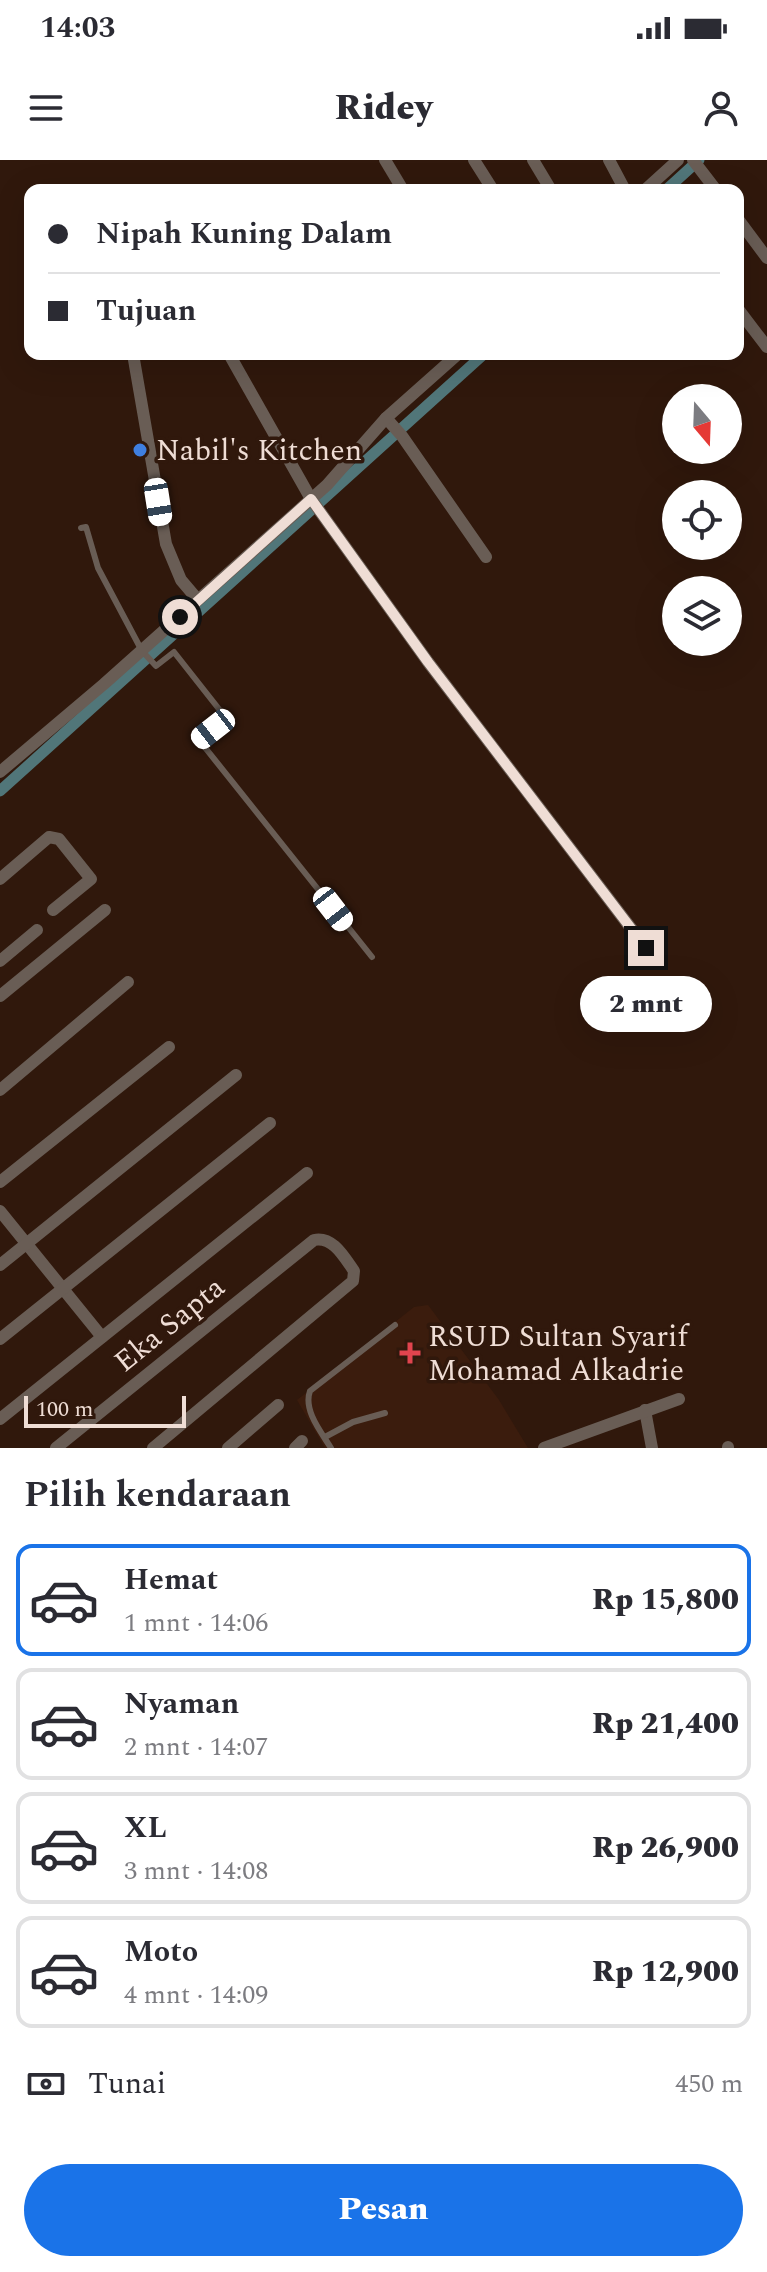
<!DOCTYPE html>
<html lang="id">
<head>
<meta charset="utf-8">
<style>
  :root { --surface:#fff; --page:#f7f7f7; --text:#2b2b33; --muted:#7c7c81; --line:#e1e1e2; --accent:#1a73e8 }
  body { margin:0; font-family:Spectral,serif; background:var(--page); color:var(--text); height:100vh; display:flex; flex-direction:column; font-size:30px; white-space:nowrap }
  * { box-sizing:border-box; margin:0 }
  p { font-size:26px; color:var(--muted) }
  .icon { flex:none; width:44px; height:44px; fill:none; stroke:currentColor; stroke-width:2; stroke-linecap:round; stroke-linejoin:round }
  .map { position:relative; height:1288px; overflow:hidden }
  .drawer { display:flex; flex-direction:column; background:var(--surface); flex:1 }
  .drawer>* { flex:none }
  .banner { position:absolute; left:24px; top:24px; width:720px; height:176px; border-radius:16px; box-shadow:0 8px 32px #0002; display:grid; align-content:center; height:176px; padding:0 24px; background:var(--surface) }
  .needle { width:52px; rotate:161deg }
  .controls { position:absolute; left:662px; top:224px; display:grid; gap:16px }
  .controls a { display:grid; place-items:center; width:80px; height:80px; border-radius:50%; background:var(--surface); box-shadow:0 8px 32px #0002; font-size:40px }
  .scale { position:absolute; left:24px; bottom:20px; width:162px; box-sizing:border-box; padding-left:8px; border:4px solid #efddd5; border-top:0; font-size:22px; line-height:28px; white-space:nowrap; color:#efddd5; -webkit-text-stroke:6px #30180c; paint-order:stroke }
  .end { position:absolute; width:36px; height:36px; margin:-18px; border:10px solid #efddd5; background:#111; box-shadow:0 0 0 4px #111 }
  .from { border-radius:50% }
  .bubble { position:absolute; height:56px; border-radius:28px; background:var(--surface); box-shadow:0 8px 32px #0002; font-size:26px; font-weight:800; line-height:56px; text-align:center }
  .car { position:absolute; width:24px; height:48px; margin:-24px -12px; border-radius:10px; box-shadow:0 0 6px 2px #0007; background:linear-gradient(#fff 24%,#345 0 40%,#fff 0 76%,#345 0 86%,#fff 0) }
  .banner b { display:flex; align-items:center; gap:28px; height:76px; font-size:30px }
  .banner b+b { border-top:2px solid var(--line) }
  .banner i { width:20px; height:20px; background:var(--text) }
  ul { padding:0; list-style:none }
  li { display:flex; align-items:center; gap:24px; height:112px; margin:0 16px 12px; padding:0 8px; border:4px solid var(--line); border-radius:16px }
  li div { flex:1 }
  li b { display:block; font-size:30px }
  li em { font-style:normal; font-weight:800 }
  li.active { border-color:var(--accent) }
  li>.icon { width:72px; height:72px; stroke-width:1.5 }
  h2 { padding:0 24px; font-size:36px; line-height:96px }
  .pay { display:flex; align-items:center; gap:20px; height:88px; padding:0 24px; font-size:30px }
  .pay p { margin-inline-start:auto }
  .button { display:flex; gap:16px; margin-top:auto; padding:16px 24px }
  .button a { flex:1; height:92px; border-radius:48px; background:var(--accent); color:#fff; font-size:32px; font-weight:800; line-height:92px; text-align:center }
  .status { display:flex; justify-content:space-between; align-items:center; height:56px; padding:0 40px; background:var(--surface); direction:ltr }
  .status svg { height:22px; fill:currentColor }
  header { display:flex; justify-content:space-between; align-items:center; height:104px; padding:0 24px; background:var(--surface); font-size:36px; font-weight:800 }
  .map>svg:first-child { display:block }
  .built { fill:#3b1c0d }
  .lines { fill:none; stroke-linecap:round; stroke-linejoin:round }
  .canal { stroke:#517679; stroke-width:11 }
  .lane { stroke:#695d55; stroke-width:6 }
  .street { stroke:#695d55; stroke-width:12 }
  .route { stroke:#efddd5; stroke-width:10 }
  .shop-dot { fill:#3f7fe0; stroke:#30180c; stroke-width:3 }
  .health-dot { fill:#e0444e; stroke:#30180c; stroke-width:3 }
  .labels { text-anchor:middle; stroke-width:7; stroke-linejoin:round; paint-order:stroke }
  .poi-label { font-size:30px; fill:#efddd5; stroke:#30180c; text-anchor:start }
  .street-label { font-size:30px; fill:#efddd5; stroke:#30180c }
</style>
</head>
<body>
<div class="status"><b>14:03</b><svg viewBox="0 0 49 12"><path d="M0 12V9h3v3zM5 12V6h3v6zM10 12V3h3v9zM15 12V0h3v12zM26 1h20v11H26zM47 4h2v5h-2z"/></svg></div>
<header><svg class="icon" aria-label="menu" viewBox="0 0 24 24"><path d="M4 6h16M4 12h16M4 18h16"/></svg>Ridey<svg class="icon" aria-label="person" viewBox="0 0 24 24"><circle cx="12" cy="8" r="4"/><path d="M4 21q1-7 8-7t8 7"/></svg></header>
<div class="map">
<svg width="767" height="1288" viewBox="0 0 767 1288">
  <rect width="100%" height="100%" fill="#30180c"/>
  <path class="built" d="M428,1145L499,1240L528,1288H325L297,1240L414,1147Z"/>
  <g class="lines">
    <g class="canal">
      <path d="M666,30L699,0"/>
      <path d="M0,631L484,194"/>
    </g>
    <g class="lane">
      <path d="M81,368L86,367L98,408L142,491L156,506L174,492L226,558L199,580L372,797"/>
      <path d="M325,1277L353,1262L385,1253"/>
      <path d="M331,1288C321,1272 303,1250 310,1231L395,1165"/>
    </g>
    <g class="street">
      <path d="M385,0L403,30"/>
      <path d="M474,0L493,30"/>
      <path d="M533,0L551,30"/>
      <path d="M609,0L625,30"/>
      <path d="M693,0L716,30"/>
      <path d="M645,30L678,0"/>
      <path d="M738,59L767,98"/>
      <path d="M738,149L767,187"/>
      <path d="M133,194L166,384L181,420L198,440"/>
      <path d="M229,194L311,339L428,502L646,788"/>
      <path d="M386,258L402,276L486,397"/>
      <path d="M0,612L104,524L327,325L386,258L458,194"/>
      <path d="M0,719L49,677L59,679L91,719L53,750"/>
      <path d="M0,801L37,770"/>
      <path d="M0,836L105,750"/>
      <path d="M0,930L128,822"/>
      <path d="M0,1022L169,887"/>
      <path d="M0,1051L102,1177"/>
      <path d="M0,1105L236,915"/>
      <path d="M0,1179L270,963"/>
      <path d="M645,1250L652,1288"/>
      <path d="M0,1259L307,1013"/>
      <path d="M728,1287V1288"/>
      <path d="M56,1288L314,1080C333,1076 344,1097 354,1111L353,1121L153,1288"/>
      <path d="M228,1288L278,1245"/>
      <path d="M295,1288L302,1281"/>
      <path d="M544,1288L679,1239"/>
    </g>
  </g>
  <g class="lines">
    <path class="route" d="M180,457L311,339L428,502L646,788"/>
  </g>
  <circle class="shop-dot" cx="140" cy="290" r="8"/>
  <path class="health-dot" d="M406 1181h8v8h8v8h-8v8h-8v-8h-8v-8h8z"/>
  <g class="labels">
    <g class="poi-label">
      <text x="156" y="300">Nabil's Kitchen</text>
      <text x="428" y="1186">RSUD Sultan Syarif<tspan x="428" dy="34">Mohamad Alkadrie</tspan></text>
    </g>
    <g class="street-label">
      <text transform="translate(169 1164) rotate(-39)" y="10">Eka Sapta</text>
    </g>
  </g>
</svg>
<div class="controls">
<a><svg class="needle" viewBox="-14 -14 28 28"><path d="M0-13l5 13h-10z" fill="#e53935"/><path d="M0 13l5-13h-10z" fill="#7c7c81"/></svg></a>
<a><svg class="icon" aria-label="locate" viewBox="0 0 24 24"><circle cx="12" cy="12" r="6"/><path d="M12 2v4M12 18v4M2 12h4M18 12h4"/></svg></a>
<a><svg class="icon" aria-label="layers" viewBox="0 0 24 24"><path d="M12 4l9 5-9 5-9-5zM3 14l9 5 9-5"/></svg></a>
</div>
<div class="scale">100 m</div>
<i class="end from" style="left:180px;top:457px"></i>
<i class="end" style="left:646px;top:788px"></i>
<div class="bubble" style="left:580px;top:816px;width:132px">2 mnt</div>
<i class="car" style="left:158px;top:342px;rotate:171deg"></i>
<i class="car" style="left:213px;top:569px;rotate:232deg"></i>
<i class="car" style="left:333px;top:749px;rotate:142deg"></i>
<div class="banner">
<b><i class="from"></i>Nipah Kuning Dalam</b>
<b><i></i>Tujuan</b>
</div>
</div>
<section class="drawer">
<h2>Pilih kendaraan</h2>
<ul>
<li class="active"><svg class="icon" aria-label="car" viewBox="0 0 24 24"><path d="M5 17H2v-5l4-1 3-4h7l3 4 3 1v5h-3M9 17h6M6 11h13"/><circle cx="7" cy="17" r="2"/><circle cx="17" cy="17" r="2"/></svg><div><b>Hemat</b><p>1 mnt · 14:06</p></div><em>Rp 15,800</em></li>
<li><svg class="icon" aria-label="car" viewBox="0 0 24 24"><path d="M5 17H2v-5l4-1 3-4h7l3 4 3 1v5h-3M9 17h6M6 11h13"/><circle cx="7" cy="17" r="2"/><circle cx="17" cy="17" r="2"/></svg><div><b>Nyaman</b><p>2 mnt · 14:07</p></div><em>Rp 21,400</em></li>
<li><svg class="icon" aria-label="car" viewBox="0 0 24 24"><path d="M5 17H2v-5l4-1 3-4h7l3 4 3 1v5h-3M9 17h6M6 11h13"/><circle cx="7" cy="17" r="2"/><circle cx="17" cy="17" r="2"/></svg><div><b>XL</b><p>3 mnt · 14:08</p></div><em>Rp 26,900</em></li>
<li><svg class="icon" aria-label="car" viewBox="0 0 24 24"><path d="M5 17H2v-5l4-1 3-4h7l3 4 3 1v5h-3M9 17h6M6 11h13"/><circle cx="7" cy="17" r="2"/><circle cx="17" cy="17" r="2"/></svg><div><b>Moto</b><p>4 mnt · 14:09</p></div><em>Rp 12,900</em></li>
</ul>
<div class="pay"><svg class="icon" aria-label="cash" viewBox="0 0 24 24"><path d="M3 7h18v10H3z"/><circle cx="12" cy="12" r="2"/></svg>Tunai<p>450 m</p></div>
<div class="button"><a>Pesan</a></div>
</section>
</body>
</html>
